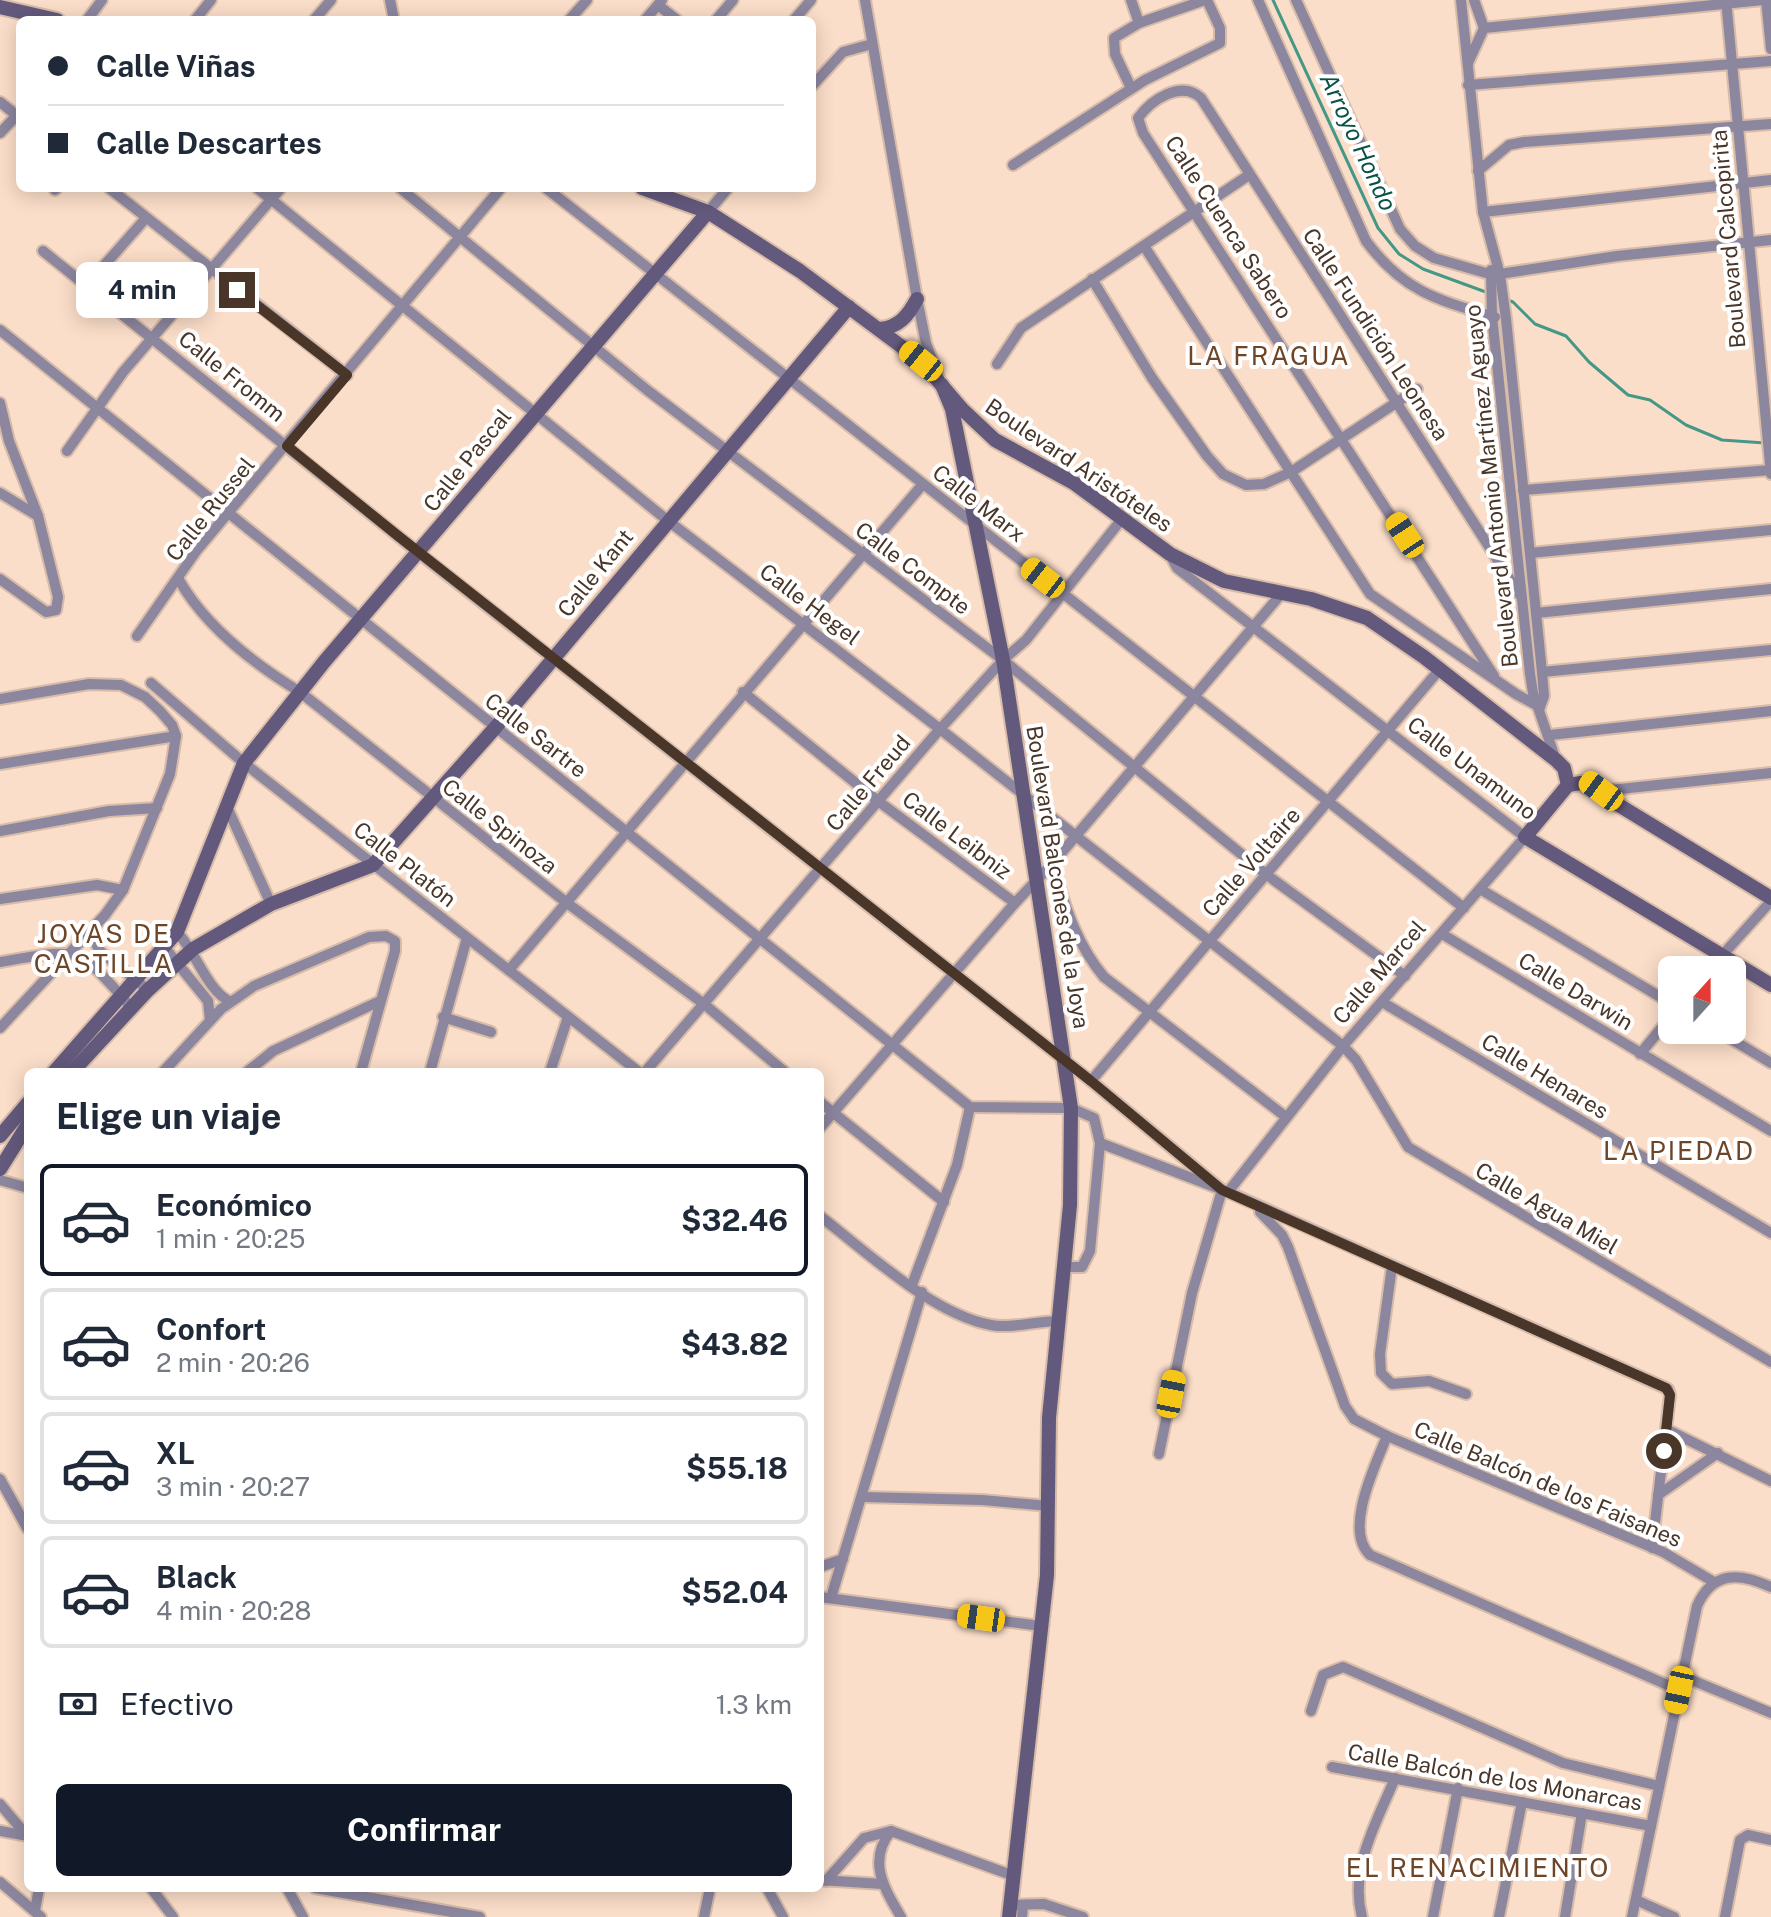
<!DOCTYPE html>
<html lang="es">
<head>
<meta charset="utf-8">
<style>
  :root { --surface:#fff; --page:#f6f6f7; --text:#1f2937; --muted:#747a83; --line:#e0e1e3; --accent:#111827 }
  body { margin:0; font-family:"Public Sans",sans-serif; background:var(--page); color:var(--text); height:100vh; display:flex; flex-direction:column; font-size:30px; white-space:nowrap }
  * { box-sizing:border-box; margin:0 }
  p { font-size:26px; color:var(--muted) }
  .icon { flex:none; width:44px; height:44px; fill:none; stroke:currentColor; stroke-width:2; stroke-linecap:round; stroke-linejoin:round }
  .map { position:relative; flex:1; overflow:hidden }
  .panel { position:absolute; left:24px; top:1068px; width:800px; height:824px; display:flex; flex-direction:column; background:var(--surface); border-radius:12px; box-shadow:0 4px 20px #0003 }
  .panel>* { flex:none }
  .top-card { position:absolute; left:16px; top:16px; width:800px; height:176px; border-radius:12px; box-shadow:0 4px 20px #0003; display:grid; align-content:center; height:176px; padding:0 32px; background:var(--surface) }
  .needle { width:52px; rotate:21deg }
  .buttons { position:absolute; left:1658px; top:956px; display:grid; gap:16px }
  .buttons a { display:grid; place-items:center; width:88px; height:88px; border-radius:12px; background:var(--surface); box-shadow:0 4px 20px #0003; font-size:40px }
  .end { position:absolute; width:36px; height:36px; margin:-18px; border:10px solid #493628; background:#fff; box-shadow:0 0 0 4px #fff }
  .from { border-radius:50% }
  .bubble { position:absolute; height:56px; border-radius:12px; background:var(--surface); box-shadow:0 4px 20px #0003; font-size:26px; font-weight:700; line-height:56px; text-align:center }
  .car { position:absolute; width:24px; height:48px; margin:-24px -12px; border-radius:10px; box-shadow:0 0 6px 2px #0007; background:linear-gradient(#f5c518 24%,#345 0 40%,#f5c518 0 76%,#345 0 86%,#f5c518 0) }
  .top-card b { display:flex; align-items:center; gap:28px; height:76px; font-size:30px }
  .top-card b+b { border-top:2px solid var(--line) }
  .top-card i { width:20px; height:20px; background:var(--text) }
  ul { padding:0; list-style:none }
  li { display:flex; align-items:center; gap:24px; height:112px; margin:0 16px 12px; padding:0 16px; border:4px solid var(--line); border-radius:12px }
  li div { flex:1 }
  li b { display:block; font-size:30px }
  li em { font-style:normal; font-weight:700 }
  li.on { border-color:var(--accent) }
  li>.icon { width:72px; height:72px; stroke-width:1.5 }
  h2 { padding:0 32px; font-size:36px; line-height:96px }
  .pay { display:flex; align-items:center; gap:20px; height:88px; padding:0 32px; font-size:30px }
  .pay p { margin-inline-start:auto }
  .button { display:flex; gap:16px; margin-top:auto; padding:16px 32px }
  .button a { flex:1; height:92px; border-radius:12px; background:var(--accent); color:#fff; font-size:32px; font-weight:700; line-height:92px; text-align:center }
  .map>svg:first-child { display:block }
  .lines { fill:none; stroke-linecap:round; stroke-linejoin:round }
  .stream { stroke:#459886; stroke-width:3 }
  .street-casing { stroke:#d7bca9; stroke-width:14 }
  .secondary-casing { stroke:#d7bca9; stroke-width:18 }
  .street { stroke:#8c869f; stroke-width:10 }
  .secondary { stroke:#63597d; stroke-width:14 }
  .route { stroke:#493628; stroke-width:10 }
  .labels { text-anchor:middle; stroke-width:8; stroke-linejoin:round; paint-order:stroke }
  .street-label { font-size:22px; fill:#493628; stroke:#fff }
  .water-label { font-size:24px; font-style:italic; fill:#0a5245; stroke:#fff }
  .quarter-label { font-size:26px; letter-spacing:2px; fill:#6e4627; stroke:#fff }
</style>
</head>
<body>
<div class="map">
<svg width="1771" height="1917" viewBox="0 0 1771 1917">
  <rect width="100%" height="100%" fill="#fbdec9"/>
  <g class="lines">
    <path class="stream" d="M1273,0L1378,228L1399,254L1423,269L1513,302L1535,324L1566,336L1589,362L1628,395L1650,400L1686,425L1722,440L1765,443"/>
    <g class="street-casing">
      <g id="street">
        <path d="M390,0L394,20"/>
        <path d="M865,0L917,299L926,343L939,378"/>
        <path d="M1131,0L1139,23"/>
        <path d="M1258,0L1366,241C1403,291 1437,300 1495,317"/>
        <path d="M1296,0L1400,229L1415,246L1434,258L1493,275L1617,256L1771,240"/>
        <path d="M1461,0L1483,212L1500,275L1506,319L1542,672L1544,696L1540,707"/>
        <path d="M1474,0L1484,28"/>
        <path d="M1726,0L1771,474"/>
        <path d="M1766,0L1771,49"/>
        <path d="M658,5L677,20"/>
        <path d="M87,20L102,0"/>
        <path d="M195,20L211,0"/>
        <path d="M314,20L331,0"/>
        <path d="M569,20L587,0"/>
        <path d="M645,20L662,0"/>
        <path d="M716,20L733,0"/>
        <path d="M794,20L811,0"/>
        <path d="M1468,63L1484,28L1763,0"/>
        <path d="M1468,85L1771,61"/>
        <path d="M812,86L843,52L872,44"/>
        <path d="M1131,88L1115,54L1114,38L1139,23L1205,0"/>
        <path d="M0,102L20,118"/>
        <path d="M0,133L17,115"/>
        <path d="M1013,165L1145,80L1220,43V28L1207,0"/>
        <path d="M1478,171L1509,145L1524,142L1771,124"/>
        <path d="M109,188L347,375"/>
        <path d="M257,188L667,520L940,729L1343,1046L1356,1060L1408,1147L1771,1362"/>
        <path d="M400,188L647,390L1003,660L1267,875L1405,976"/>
        <path d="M546,188L1464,908"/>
        <path d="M55,190L57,188"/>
        <path d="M708,212L728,188"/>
        <path d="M1483,212L1771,180"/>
        <path d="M1144,246L1370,594L1516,694L1540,707"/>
        <path d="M43,251L419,553L1091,1081L1222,1190L1192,1293L1159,1454"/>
        <path d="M1491,270L1492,316L1530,674L1533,693L1556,760"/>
        <path d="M1092,279L1152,378L1207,456L1223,474L1246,485L1264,484L1291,472L1417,389"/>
        <path d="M85,287L146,218"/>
        <path d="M0,330L970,1107L1071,1108L1094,1118L1100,1143L1090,1251L1082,1267H1064"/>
        <path d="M997,364L1021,328L1249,175"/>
        <path d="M0,403L9,441L38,516L58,597L56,610L46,612L0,579"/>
        <path d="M67,451L123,372L281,188"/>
        <path d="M1523,490L1771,470"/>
        <path d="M0,493L38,516"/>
        <path d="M1530,553L1771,530"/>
        <path d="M1170,555L1177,568L1525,837L1343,1046L1228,1192"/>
        <path d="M179,580C206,627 254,664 300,692L567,903L704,1004L785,1072"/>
        <path d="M1536,613L1771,589"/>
        <path d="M137,636L197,550L501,188"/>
        <path d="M1542,672L1771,650"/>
        <path d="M1494,676L1143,133L1138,118C1152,99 1181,80 1201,98L1522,598"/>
        <path d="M151,683L244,763L639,1072"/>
        <path d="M743,692L878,801L1015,903L1052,864C1065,905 1076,944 1104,977L1286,1117"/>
        <path d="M0,699L89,684L121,685L145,697L160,711L172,725L176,736L170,774L123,890L105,915L0,1028"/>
        <path d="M1550,735L1771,711"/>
        <path d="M0,764L176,736"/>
        <path d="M1601,791L1771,773"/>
        <path d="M227,807L271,904"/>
        <path d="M0,831L109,811L157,808"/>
        <path d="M1052,864L1282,593"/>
        <path d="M1480,889L1672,1004"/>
        <path d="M0,899L97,885L123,890"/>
        <path d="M88,931L101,952L148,990"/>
        <path d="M177,932C196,952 207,990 229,1001"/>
        <path d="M1442,934L1771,1131"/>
        <path d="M165,948L208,1001L210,1020"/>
        <path d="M0,962C82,948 76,945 131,1007"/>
        <path d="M509,970L923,484"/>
        <path d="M1709,970L1771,901"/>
        <path d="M1382,1002L1771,1233"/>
        <path d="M443,1017L491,1032"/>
        <path d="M1716,1030L1771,1063"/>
        <path d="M1640,1054L1672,1015"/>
        <path d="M163,1072L221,1009L254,986L369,937L386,936L395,941V951L361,1072"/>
        <path d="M247,1072L273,1051L380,1001"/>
        <path d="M430,1072L467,938"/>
        <path d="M550,1072L568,1017"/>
        <path d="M645,1072L940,729L1003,660L1026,640L1121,520"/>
        <path d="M1091,1081L1440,669"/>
        <path d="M820,1102L944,1202"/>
        <path d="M820,1128L1015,903"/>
        <path d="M1100,1143L1228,1192L1668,1389L1670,1395L1652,1548"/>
        <path d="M0,1180L28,1188"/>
        <path d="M1260,1212L1282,1235L1288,1247L1345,1406L1354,1419L1387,1436L1663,1552L1714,1582"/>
        <path d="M820,1216C867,1252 932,1314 991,1325C1012,1329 1036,1321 1058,1321"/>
        <path d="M1392,1266L1380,1354L1381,1373L1392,1384L1429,1381L1466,1394"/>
        <path d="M912,1285L957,1165L970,1107"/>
        <path d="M1666,1429L1771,1481"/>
        <path d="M1387,1436C1376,1464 1343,1530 1370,1555L1679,1690"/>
        <path d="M0,1479L27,1528"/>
        <path d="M1658,1495L1718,1453"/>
        <path d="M863,1497L982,1500L1049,1506"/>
        <path d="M820,1567L843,1559"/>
        <path d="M820,1597L1041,1626"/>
        <path d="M831,1598L922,1292"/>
        <path d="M1682,1676L1771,1713"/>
        <path d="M1311,1711L1323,1675L1343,1667L1563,1763L1659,1786"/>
        <path d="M1332,1767L1651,1826"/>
        <path d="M0,1804L27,1836"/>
        <path d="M0,1831L28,1836"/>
        <path d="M820,1880L882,1884"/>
        <path d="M826,1881L864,1838L891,1831"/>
        <path d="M0,1882L41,1917"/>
        <path d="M151,1888L173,1917"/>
        <path d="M287,1888L303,1917"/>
        <path d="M315,1888L480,1917"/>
        <path d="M767,1888L783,1917"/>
        <path d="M1636,1900L1674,1917"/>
        <path d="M1010,1905L1044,1904L1083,1917"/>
        <path d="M35,1910L39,1888"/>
        <path d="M704,1917L710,1888"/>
        <path d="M901,1917C884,1888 867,1861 891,1831L1014,1876"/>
        <path d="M1022,1917L1023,1905"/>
        <path d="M1362,1917C1349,1868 1377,1822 1395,1778"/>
        <path d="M1433,1917L1458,1788"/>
        <path d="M1499,1917L1522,1802"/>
        <path d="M1565,1917L1582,1813"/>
        <path d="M1632,1917L1697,1606C1713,1570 1740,1573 1771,1587"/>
        <path d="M1725,1917L1740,1840L1748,1835L1771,1840"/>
      </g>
    </g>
    <g class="secondary-casing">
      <g id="secondary">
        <path d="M0,7L57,20"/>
        <path d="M642,188L708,212L800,271L921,361L962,409L995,440L1074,483L1170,554L1224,581L1311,599L1367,618L1424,657L1556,760L1564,768L1568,785"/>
        <path d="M880,329C899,327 908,316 917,299"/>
        <path d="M942,385L952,409L1003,660L1071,1108L1070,1205L1049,1418L1047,1575L1009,1917"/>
        <path d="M1568,785L1525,837L1771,985"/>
        <path d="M1568,785L1581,783L1612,801L1771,898"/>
        <path d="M54,1072L177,932L244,763L324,662L708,212"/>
        <path d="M72,1072L148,990L193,949L271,904L373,865L495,728L849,307"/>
        <path d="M0,1136L28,1103"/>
        <path d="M0,1169L28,1124"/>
      </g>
    </g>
    <use href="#street" class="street"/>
    <use href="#secondary" class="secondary"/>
  </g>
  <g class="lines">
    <path class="route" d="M237,290L347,375L287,446L397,535L1091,1081L1222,1190L1666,1388L1670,1395L1664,1451"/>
  </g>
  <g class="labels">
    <g class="street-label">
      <text transform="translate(1229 227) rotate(57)" y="8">Calle Cuenca Sabero</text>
      <text transform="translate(1728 239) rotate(-95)" y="8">Boulevard Calcopirita</text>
      <text transform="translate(1376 334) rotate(57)" y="8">Calle Fundición Leonesa</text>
      <text transform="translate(232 376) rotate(39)" y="8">Calle Fromm</text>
      <text transform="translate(467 460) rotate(-51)" y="8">Calle Pascal</text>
      <text transform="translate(1079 465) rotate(34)" y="8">Boulevard Aristóteles</text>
      <text transform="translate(1491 486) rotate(-96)" y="8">Boulevard Antonio Martínez Aguayo</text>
      <text transform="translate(979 503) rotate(38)" y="8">Calle Marx</text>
      <text transform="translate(210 509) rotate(-51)" y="8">Calle Russel</text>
      <text transform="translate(913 568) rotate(37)" y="8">Calle Compte</text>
      <text transform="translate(595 573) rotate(-51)" y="8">Calle Kant</text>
      <text transform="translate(810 604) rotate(37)" y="8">Calle Hegel</text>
      <text transform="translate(536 735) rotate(38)" y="8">Calle Sartre</text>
      <text transform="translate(1472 768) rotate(37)" y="8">Calle Unamuno</text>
      <text transform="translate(868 783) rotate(-50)" y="8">Calle Freud</text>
      <text transform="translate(500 826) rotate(38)" y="8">Calle Spinoza</text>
      <text transform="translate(957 835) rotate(37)" y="8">Calle Leibniz</text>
      <text transform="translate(1251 862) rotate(-49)" y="8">Calle Voltaire</text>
      <text transform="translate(405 864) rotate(38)" y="8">Calle Platón</text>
      <text transform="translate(1058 877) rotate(81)" y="8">Boulevard Balcones de la Joya</text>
      <text transform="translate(1379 972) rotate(-49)" y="8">Calle Marcel</text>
      <text transform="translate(1576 991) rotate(31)" y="8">Calle Darwin</text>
      <text transform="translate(1545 1076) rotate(31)" y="8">Calle Henares</text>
      <text transform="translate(1547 1208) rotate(30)" y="8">Calle Agua Miel</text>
      <text transform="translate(1548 1484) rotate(23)" y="8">Calle Balcón de los Faisanes</text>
      <text transform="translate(1495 1777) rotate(10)" y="8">Calle Balcón de los Monarcas</text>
    </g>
    <g class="water-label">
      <text transform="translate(1358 142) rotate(65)" y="8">Arroyo Hondo</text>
    </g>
    <g class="quarter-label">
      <text x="1269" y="365">LA FRAGUA</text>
      <text x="104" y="943">JOYAS DE<tspan x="104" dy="30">CASTILLA</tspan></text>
      <text x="1679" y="1160">LA PIEDAD</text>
      <text x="1478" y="1877">EL RENACIMIENTO</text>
    </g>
  </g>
</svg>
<div class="buttons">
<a><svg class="needle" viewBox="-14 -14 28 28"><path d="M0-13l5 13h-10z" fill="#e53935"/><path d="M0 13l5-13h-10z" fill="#747a83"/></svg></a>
</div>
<i class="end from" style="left:1664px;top:1451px"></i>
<i class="end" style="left:237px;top:290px"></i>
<div class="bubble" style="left:76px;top:262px;width:132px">4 min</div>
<i class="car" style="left:921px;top:361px;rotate:309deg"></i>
<i class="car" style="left:1405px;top:535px;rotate:327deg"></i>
<i class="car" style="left:1043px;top:578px;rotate:308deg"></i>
<i class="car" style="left:1601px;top:791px;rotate:306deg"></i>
<i class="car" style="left:1171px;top:1394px;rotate:11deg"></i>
<i class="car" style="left:981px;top:1618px;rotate:278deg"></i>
<i class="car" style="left:1679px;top:1690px;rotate:192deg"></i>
<div class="top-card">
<b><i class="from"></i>Calle Viñas</b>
<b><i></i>Calle Descartes</b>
</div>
<section class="panel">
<h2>Elige un viaje</h2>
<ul>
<li class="on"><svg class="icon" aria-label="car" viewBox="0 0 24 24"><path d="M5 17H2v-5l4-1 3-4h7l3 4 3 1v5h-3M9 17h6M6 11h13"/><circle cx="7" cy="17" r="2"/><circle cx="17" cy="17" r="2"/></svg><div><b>Económico</b><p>1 min · 20:25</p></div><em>$32.46</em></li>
<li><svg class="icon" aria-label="car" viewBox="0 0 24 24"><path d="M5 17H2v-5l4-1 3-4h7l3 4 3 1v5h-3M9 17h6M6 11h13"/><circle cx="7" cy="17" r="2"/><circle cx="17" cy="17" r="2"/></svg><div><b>Confort</b><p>2 min · 20:26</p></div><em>$43.82</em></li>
<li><svg class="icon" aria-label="car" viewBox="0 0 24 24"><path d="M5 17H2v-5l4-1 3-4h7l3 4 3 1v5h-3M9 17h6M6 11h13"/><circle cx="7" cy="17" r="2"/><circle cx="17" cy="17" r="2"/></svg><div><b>XL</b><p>3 min · 20:27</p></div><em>$55.18</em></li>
<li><svg class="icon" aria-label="car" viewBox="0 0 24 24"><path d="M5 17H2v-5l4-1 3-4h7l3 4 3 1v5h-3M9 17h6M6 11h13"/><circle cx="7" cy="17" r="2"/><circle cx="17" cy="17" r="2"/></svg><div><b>Black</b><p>4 min · 20:28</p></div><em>$52.04</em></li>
</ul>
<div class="pay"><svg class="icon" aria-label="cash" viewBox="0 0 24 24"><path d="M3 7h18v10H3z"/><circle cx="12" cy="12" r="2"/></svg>Efectivo<p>1.3 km</p></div>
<div class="button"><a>Confirmar</a></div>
</section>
</div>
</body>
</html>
